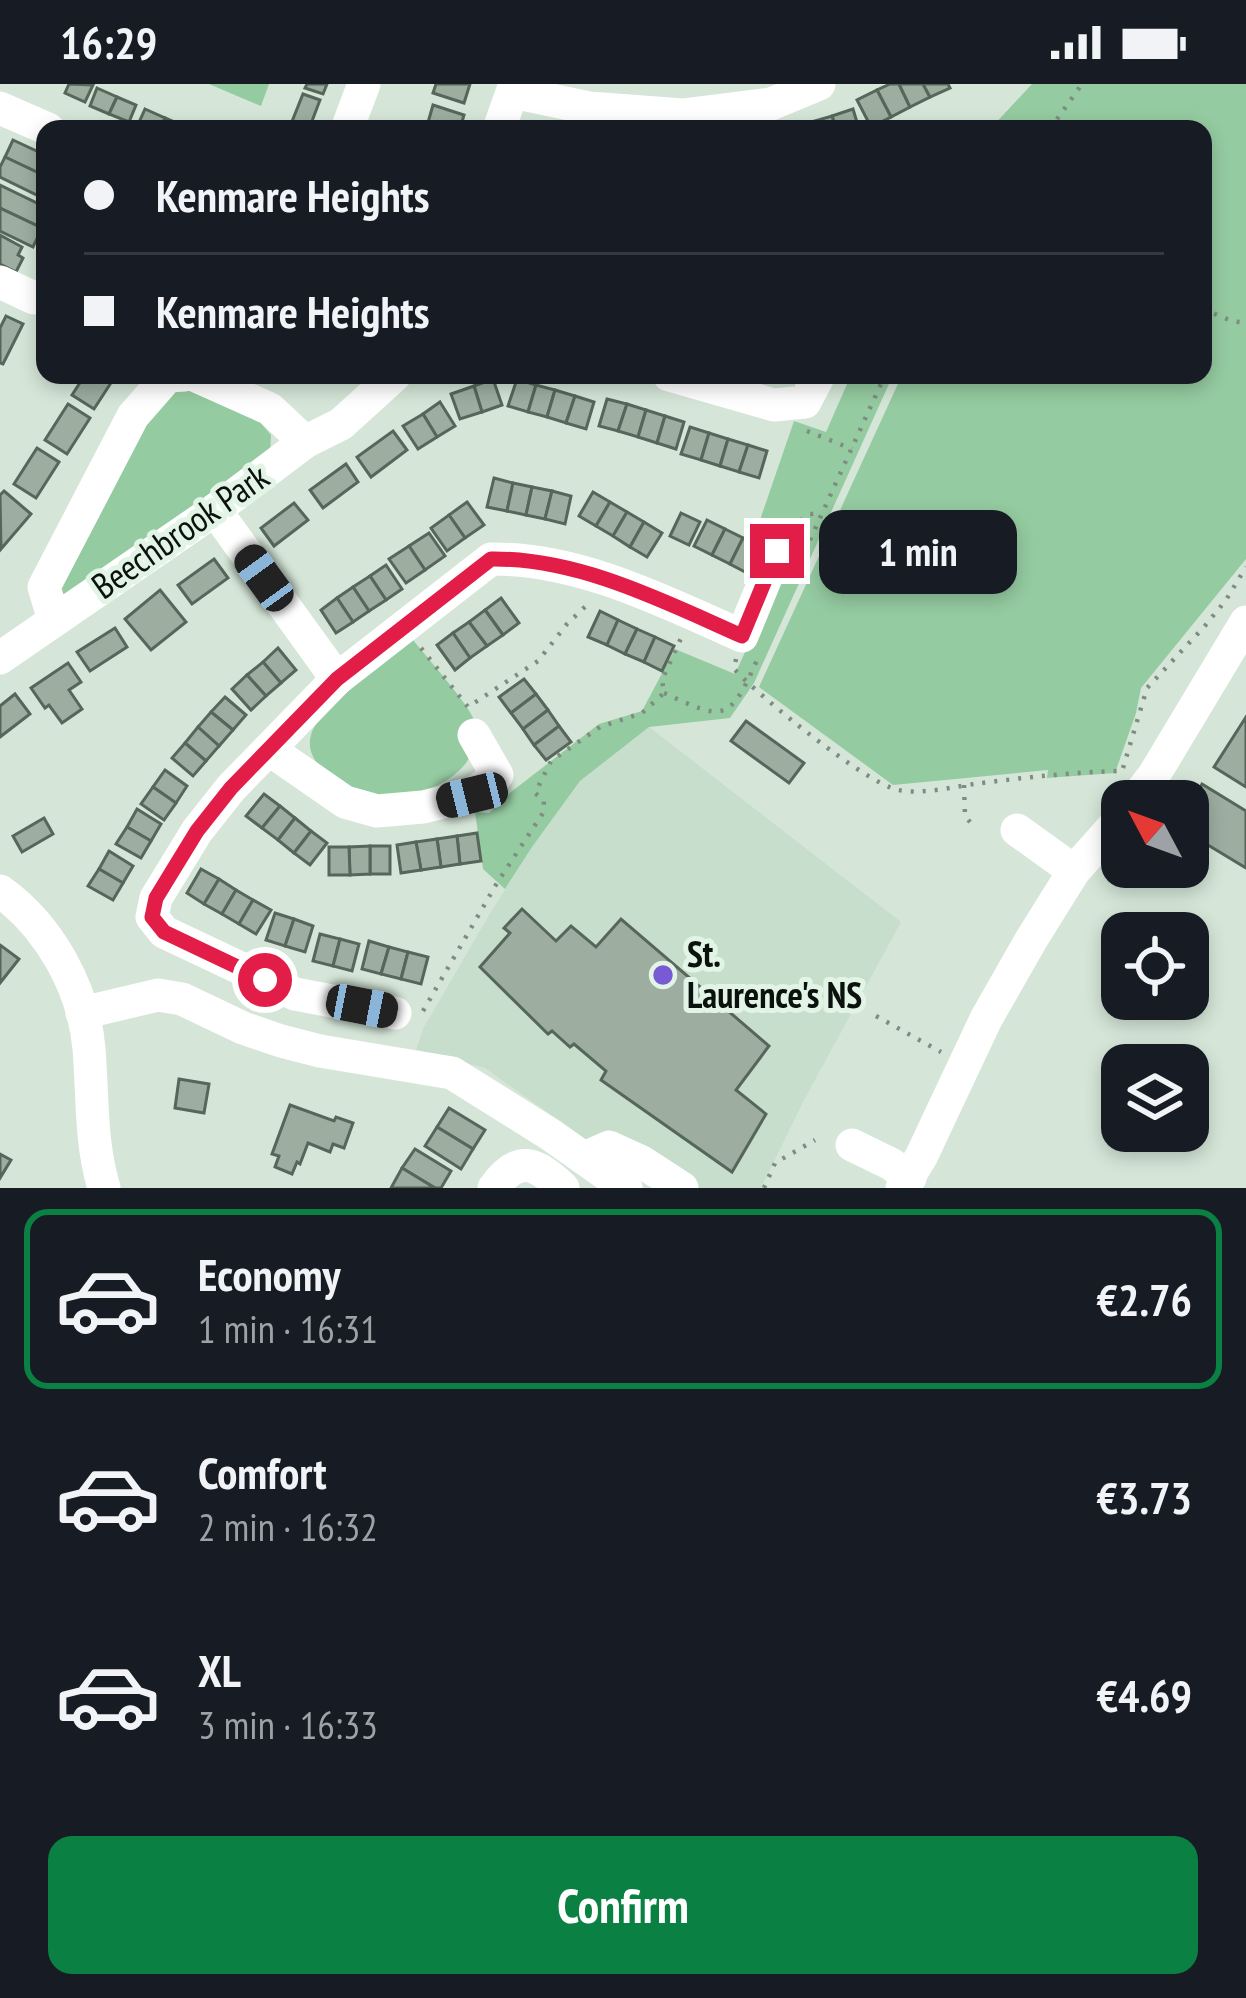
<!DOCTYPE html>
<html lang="en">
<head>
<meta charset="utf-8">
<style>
  :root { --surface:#171b24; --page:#20242c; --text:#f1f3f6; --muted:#9ea1a6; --line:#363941; --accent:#0b8043 }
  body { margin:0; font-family:"PT Sans Narrow",sans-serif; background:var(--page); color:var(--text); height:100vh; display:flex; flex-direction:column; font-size:45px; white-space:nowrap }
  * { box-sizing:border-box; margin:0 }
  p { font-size:39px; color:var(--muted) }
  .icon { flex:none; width:66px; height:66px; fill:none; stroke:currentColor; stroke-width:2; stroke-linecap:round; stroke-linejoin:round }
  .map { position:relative; height:1104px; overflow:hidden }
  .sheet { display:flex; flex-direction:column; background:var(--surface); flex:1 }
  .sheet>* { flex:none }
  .top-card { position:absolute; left:36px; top:36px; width:1176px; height:264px; border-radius:24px; box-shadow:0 6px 18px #0003; display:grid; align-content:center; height:264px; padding:0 48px; background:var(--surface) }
  .needle { width:78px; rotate:311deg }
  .fabs { position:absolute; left:1101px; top:696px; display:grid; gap:24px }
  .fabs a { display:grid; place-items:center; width:108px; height:108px; border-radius:24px; background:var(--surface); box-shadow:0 6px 18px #0003; font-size:60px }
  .end { position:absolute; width:54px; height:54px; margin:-27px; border:15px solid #e11d48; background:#fff; box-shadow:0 0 0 6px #fff }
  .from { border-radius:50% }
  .bubble { position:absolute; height:84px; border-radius:24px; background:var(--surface); box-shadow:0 6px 18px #0003; font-size:39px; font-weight:700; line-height:84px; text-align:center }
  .car { position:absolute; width:36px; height:72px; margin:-36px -18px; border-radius:15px; box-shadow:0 0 9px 3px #0007; background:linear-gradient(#222 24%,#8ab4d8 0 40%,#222 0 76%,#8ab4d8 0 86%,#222 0) }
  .top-card b { display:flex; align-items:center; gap:42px; height:114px; font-size:45px }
  .top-card b+b { border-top:3px solid var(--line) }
  .top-card i { width:30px; height:30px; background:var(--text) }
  ul { padding:21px 0 0; list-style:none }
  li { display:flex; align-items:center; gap:36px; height:180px; margin:0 24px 18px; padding:0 24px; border:6px solid transparent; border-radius:24px }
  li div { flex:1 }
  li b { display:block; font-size:45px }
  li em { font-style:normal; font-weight:700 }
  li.active { border-color:var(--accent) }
  li>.icon { width:108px; height:108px; stroke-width:1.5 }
  .action { display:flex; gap:24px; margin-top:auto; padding:24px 48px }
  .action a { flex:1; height:138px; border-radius:24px; background:var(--accent); color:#fff; font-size:48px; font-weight:700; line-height:138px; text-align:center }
  .status { display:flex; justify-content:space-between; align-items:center; height:84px; padding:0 60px; background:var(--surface); direction:ltr }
  .status svg { height:33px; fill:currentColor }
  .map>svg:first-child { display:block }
  .built { fill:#c6decb }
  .green { fill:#95cba1 }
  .building { fill:#9daea1; stroke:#57665a; stroke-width:3 }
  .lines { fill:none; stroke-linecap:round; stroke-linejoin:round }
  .path { stroke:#7f8c82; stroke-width:4.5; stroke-dasharray:3 9; stroke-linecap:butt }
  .minor { stroke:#fff; stroke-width:33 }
  .route { stroke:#e11d48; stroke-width:15 }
  .poi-dot { fill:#775ad4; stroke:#e2f4e5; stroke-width:4.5 }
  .labels { text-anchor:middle; stroke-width:10; stroke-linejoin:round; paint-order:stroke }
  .street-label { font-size:36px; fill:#0b110d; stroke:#e2f4e5 }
  .poi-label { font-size:36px; font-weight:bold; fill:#0b110d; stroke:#e2f4e5; text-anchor:start }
</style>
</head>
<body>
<div class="status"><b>16:29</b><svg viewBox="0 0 49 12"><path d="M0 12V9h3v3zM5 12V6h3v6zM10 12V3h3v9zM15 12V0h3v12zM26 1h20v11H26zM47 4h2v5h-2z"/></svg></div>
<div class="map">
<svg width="1246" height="1104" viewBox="0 0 1246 1104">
  <rect width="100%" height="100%" fill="#d5e6d8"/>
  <path class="built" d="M649,643L901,838L803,1018L761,1104H654L485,984L416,966L423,945L489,831L532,763L580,697Z"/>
  <g class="green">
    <path d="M209,0H269L261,22Z"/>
    <path d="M1032,0H1246V475L1141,604L1136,629L1115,689L1047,694L1048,686L893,701L759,603L902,291H1203V45H990Z"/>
    <path d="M851,291H893L754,599L730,634L649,643L580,697L532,763L505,805L483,785L475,728L489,729L511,708L599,640L642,627L675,565L735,590L793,463L770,455L761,433L794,337L826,348Z"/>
    <path d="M176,301L259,337L271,351L270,371L70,511L58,509C92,437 124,361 176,301Z"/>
    <path d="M413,556C425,571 470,622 474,636C478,651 474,668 466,679C448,701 421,711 393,712C364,714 297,687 312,648C322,622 389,574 413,556Z"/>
  </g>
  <g class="building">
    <path d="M69,0L93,1L85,18L65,9Z"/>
    <path d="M307,0H327L323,10L305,4Z"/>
    <path d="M436,0H470L464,19L433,9Z"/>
    <path d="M890,0H899L910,23L891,33L877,6Z"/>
    <path d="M899,0H923L930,13L910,23Z"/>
    <path d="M923,0H948L950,4L930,13Z"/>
    <path d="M97,4L117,13L109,30L90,22Z"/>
    <path d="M877,6L891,33L871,43L857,16Z"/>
    <path d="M303,10L320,16L309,45H289Z"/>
    <path d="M117,13L136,21L129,38L109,30Z"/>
    <path d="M433,21L464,31L460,45H436L427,42Z"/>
    <path d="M145,25L165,34L160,45L137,43Z"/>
    <path d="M853,25L859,45H836L832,32Z"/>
    <path d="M832,32L836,45H813L811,38Z"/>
    <path d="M165,34L184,42L183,45H160Z"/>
    <path d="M13,56L45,71V92L5,73Z"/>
    <path d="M5,73L45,92V115L0,93V83Z"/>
    <path d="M0,101L45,123V138L42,144L0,124Z"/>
    <path d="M0,124L42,144L33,163L0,147Z"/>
    <path d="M0,151L22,163L18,171L23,174L16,188L0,180Z"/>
    <path d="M6,232L23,240L3,280L0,279V244Z"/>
    <path d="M85,291H116L94,325L72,311Z"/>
    <path d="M493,295L502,321L482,328L474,302Z"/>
    <path d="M517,295L536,301L528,328L508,322Z"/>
    <path d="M536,301L555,306L547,333L528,328Z"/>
    <path d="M474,302L482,328L460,335L451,310Z"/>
    <path d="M555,306L575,312L566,339L547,333Z"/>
    <path d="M575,312L594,318L586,345L566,339Z"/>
    <path d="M607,315L627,320L618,347L599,342Z"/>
    <path d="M440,318L455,342L437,353L423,330Z"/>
    <path d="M68,320L90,334L67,370L45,356Z"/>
    <path d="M627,320L646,326L638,353L618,347Z"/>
    <path d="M646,326L665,332L657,359L638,353Z"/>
    <path d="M423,330L437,353L418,365L403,342Z"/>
    <path d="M665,332L684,338L676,365L657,359Z"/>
    <path d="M690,343L709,349L701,376L681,370Z"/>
    <path d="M393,347L407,366L371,393L357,373Z"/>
    <path d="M709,349L728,355L720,382L701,376Z"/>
    <path d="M728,355L748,361L739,388L720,382Z"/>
    <path d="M748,361L767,367L759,394L739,388Z"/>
    <path d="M37,364L59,378L36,414L14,400Z"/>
    <path d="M346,380L358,398L323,424L310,406Z"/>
    <path d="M494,394L513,399L507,427L487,423Z"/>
    <path d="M513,399L532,403L526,431L507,427Z"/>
    <path d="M532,403L552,407L545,435L526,431Z"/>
    <path d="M4,407L31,430L1,465L0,411Z"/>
    <path d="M552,407L571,412L565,440L545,435Z"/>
    <path d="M593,408L610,418L596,442L579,432Z"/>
    <path d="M467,418L484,441L465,454L449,431Z"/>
    <path d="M610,418L627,428L613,452L596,442Z"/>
    <path d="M294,419L308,436L274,462L261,444Z"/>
    <path d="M627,428L644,438L630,463L613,452Z"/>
    <path d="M681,429L700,438L689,461L670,452Z"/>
    <path d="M449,431L465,454L447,467L431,444Z"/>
    <path d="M707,436L725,445L712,471L694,462Z"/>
    <path d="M644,438L662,449L647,473L630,463Z"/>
    <path d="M725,445L743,454L730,480L712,471Z"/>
    <path d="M429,449L445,472L425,486L409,462Z"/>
    <path d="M743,454L760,463L747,489L730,480Z"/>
    <path d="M409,462L425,486L406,499L389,475Z"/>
    <path d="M214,475L228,494L192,520L178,501Z"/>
    <path d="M386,481L402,505L386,516L370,492Z"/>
    <path d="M370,492L386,516L369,527L353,503Z"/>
    <path d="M353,503L369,527L353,538L337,514Z"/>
    <path d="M160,506L186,538L151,566L125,535Z"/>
    <path d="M337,514L353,538L336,549L321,526Z"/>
    <path d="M501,514L519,539L503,551L485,526Z"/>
    <path d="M485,526L503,551L487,562L469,538Z"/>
    <path d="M600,527L618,536L607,561L588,553Z"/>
    <path d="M618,536L637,545L625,570L607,561Z"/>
    <path d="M469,538L487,562L470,574L453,549Z"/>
    <path d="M115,544L127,563L90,587L77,568Z"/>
    <path d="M637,545L655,553L644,578L625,570Z"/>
    <path d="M453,549L470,574L455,586L437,561Z"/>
    <path d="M655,553L674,562L662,587L644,578Z"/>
    <path d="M278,564L296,586L281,599L263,578Z"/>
    <path d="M263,578L281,599L266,612L247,591Z"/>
    <path d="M68,579L81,598L69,606L82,625L62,639L49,621L45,624L31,604Z"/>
    <path d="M247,591L266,612L251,626L232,605Z"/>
    <path d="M524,595L536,610L511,629L499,613Z"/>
    <path d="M15,610L30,630L0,653V622Z"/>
    <path d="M536,610L548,626L523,645L511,629Z"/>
    <path d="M225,613L246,631L233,646L211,628Z"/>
    <path d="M548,626L559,642L534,661L523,645Z"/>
    <path d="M211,628L233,646L219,662L198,643Z"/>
    <path d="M1246,633V703L1214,683Z"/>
    <path d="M746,637L804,679L789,699L731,657Z"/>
    <path d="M559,642L571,658L546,676L534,661Z"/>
    <path d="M198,643L219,662L206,677L185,659Z"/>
    <path d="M185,659L206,677L193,692L172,674Z"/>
    <path d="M165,686L187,702L176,719L153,703Z"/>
    <path d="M1202,700L1246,727V784L1188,749V724Z"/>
    <path d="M153,703L176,719L164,736L141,720Z"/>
    <path d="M264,710L280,722L262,744L246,732Z"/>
    <path d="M280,722L295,734L278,756L262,744Z"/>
    <path d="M137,725L161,740L151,757L127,743Z"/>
    <path d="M44,734L53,750L22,768L13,752Z"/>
    <path d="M295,734L311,747L294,769L278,756Z"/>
    <path d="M127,743L151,757L141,774L116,760Z"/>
    <path d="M311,747L327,759L310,781L294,769Z"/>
    <path d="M477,749L481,777L460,780L457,752Z"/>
    <path d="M457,752L460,780L441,783L437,755Z"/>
    <path d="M437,755L441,783L421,786L416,758Z"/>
    <path d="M416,758L421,786L401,789L397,761Z"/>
    <rect x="370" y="762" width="20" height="28"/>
    <path d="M370,762V790L350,791L349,763Z"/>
    <path d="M329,763H349L350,791H329Z"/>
    <path d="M109,767L133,782L123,799L99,785Z"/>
    <path d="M99,785L123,799L113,816L88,802Z"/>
    <path d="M201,785L219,795L204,820L187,809Z"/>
    <path d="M219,795L236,806L222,830L204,820Z"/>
    <path d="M236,806L253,816L239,840L222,830Z"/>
    <path d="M253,816L271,826L256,850L239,840Z"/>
    <path d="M522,825L556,857L571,842L596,863L621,835L769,962L736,1006L766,1030L732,1088L601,996L606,987L574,960L570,963L552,947L548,950L480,883L510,849L504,844Z"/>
    <path d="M275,829L294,835L285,862L266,856Z"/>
    <path d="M294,835L313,842L305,868L285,862Z"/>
    <path d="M320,850L340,855L333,882L313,877Z"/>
    <path d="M340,855L359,860L352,887L333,882Z"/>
    <path d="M369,857L389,863L381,890L362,885Z"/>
    <path d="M0,861L19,875L0,899Z"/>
    <path d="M389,863L408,868L401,895L381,890Z"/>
    <path d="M408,868L428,873L421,900L401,895Z"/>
    <path d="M179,995L209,1000L204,1029L175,1024Z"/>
    <path d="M290,1021L334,1037L336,1033L353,1039L344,1064L333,1060L330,1068L308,1059L300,1080L297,1078L292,1090L275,1083L279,1072L272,1070Z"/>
    <path d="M449,1024L485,1046L473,1065L437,1043Z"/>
    <path d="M437,1043L473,1065L461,1085L425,1062Z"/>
    <path d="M415,1065L451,1087L441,1104H435L402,1084Z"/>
    <path d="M0,1070L11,1076L0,1094Z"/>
    <path d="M402,1084L435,1104H391Z"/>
  </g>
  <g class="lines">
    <g class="path">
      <path d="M1050,45L1082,0"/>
      <path d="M1203,225L1232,237L1246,239"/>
      <path d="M807,347L852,365"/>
      <path d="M791,444L809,430H822"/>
      <path d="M805,467L885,291"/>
      <path d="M421,564L468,623L538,577L567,540L587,521"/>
      <path d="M736,575L734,585C759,612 865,699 898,706C924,711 956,702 982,699C1029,693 1074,688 1121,687"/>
      <path d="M664,609C723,636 729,640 757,576"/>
      <path d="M1123,684L1147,604L1204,543L1226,516L1246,483"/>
      <path d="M964,701L965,732L975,744"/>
      <path d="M423,927L497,799L543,729L544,717L535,709L551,677L600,643L642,629L664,609L662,596L682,552"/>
      <path d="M876,932L941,968"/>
      <path d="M764,1104L775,1079L815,1056"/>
    </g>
    <g class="minor">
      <path d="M513,8L589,24L683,31L771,20L819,0"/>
      <path d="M0,24L48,45"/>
      <path d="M347,45L364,0"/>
      <path d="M499,45L515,0"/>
      <path d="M0,198L34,214"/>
      <path d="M194,291L270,325L305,358"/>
      <path d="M669,291L774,321L805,318L819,291"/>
      <path d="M215,426L337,595"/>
      <path d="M54,536L44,503L133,332L168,292L185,291"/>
      <path d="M0,574L215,426L305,358L341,340L395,291"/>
      <path d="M270,666L345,718L377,727L423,723L472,711L497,691L474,651"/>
      <path d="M1134,717L1154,691L1246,538"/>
      <path d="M1017,746L1074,787"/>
      <path d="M0,807C49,842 84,904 89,965C93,1013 90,1057 104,1104"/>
      <path d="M82,929L158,911L182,915L243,944L281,957L320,967L452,989L551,1051L626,1104"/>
      <path d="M395,929L295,910L164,848L152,833L156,814L197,747L231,704L337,595L491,475C579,474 663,517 742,552L777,467"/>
      <path d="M852,1061L891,1080L910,1094"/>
      <path d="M584,1074L609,1063L642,1078L682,1104"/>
      <path d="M494,1104C518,1070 535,1078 563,1104"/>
      <path d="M902,1104L921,1073L986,935L1031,856L1074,787L1122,733"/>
    </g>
  </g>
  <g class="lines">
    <path class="route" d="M265,896L164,848L152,833L156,814L197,747L231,704L337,595L491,475C579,474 663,517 742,552L777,467"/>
  </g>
  <circle class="poi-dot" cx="663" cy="891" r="12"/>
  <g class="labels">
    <g class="street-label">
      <text transform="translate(180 447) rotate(-35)" y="13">Beechbrook Park</text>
    </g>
    <g class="poi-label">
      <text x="687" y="883">St.<tspan x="687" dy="41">Laurence's NS</tspan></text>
    </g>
  </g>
</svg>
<div class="fabs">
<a><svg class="needle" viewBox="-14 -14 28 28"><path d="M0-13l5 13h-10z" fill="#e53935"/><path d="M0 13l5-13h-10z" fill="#9ea1a6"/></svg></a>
<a><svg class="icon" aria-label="locate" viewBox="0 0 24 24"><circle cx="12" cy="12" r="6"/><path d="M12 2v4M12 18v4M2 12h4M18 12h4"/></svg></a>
<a><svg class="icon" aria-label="layers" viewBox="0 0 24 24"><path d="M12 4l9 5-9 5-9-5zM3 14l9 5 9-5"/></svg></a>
</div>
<i class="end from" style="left:265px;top:896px"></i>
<i class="end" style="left:777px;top:467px"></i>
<div class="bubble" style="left:819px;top:426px;width:198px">1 min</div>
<i class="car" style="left:264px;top:494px;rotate:324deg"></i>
<i class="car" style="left:472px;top:711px;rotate:256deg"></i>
<i class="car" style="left:362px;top:922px;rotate:101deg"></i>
<div class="top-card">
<b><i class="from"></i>Kenmare Heights</b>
<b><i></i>Kenmare Heights</b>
</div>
</div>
<section class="sheet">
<ul>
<li class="active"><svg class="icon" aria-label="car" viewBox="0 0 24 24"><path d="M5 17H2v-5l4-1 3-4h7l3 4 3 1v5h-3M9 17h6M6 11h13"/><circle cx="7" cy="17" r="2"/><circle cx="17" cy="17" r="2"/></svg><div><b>Economy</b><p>1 min · 16:31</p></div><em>€2.76</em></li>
<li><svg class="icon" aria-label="car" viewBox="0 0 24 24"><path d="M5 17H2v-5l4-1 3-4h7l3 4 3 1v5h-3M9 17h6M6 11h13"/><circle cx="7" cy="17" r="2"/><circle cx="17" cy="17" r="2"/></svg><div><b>Comfort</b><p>2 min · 16:32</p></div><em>€3.73</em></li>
<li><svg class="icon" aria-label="car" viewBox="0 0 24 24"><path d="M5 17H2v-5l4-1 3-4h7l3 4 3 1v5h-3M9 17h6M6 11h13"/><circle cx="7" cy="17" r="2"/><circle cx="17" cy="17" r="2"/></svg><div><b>XL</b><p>3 min · 16:33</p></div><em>€4.69</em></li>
</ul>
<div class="action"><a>Confirm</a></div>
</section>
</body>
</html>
